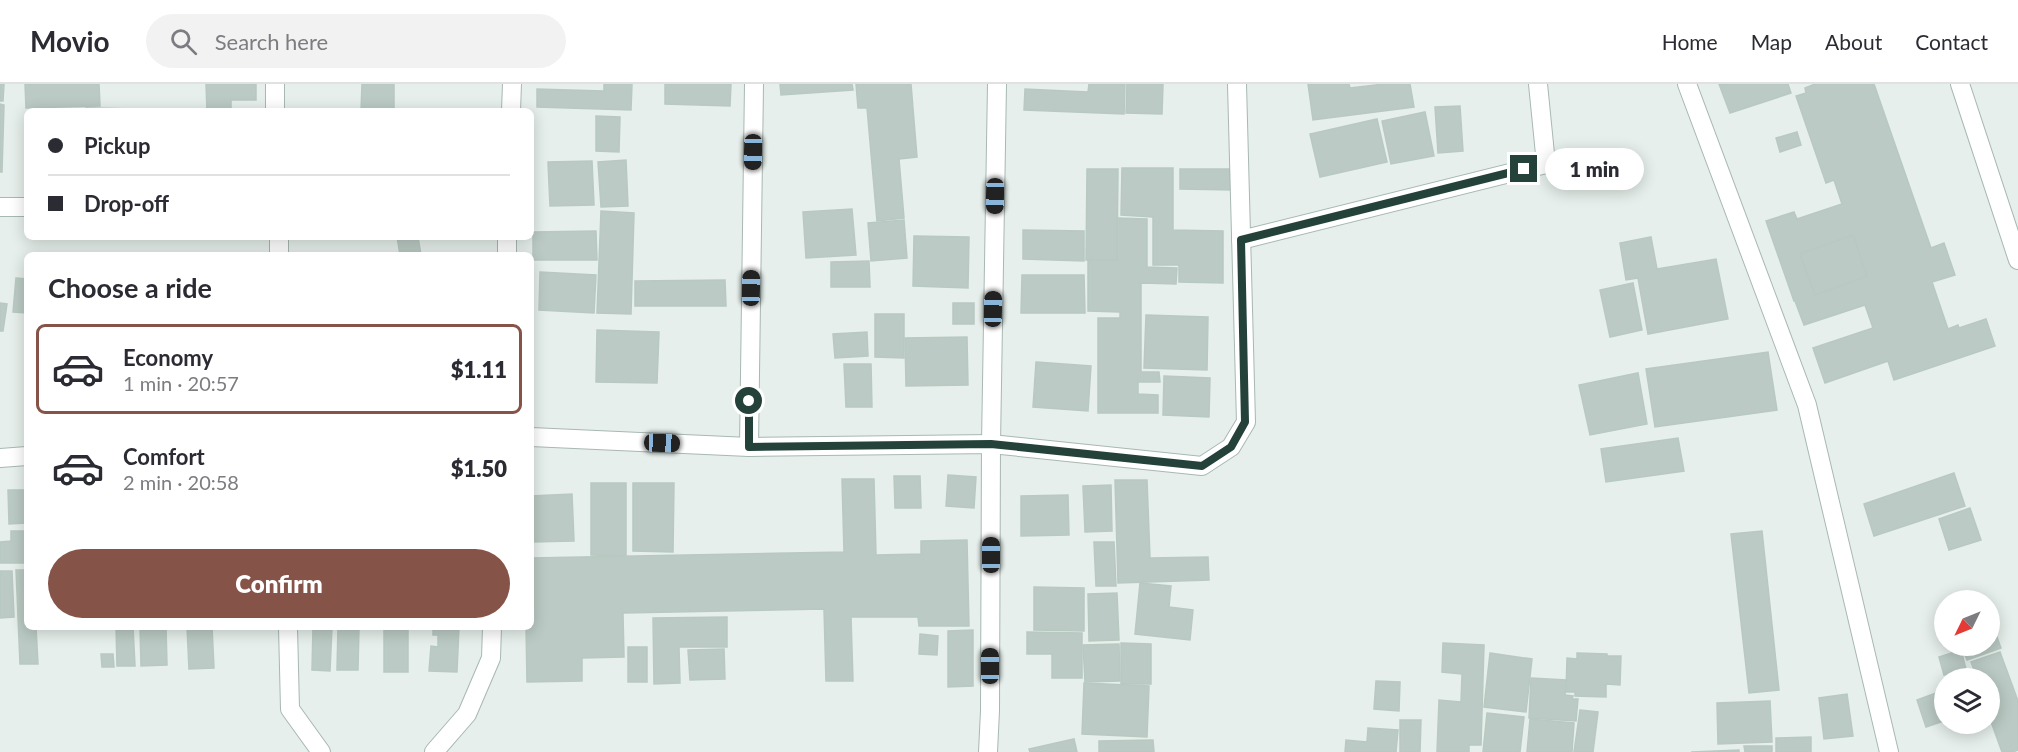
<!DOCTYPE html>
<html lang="en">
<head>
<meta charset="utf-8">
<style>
  :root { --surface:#fff; --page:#f2f2f3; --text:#2b2b33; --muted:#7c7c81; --line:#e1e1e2; --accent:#855347 }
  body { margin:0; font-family:Lato,sans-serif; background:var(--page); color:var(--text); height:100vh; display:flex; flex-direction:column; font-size:22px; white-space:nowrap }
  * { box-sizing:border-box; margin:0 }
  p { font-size:20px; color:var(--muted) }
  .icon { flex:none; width:33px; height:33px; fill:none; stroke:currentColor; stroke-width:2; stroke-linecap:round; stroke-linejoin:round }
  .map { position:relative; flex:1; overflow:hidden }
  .sheet { position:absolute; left:24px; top:168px; width:510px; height:378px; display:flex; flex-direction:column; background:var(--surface); border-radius:9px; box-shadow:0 3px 15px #0003 }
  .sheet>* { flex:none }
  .guide { position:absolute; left:24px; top:24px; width:510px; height:132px; border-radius:9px; box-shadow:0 3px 15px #0003; display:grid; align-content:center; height:132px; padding:0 24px; background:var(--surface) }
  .needle { width:39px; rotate:227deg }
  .buttons { position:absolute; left:1934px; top:506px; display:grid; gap:12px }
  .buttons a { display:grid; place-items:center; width:66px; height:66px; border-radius:50%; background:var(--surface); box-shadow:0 3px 15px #0003; font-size:30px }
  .end { position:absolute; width:27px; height:27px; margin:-14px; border:8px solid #24423a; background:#fff; box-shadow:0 0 0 3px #fff }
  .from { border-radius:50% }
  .bubble { position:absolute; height:42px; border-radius:21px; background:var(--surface); box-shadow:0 3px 15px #0003; font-size:20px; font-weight:800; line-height:42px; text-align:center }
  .car { position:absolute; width:18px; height:36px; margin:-18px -9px; border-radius:8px; box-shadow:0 0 4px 2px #0007; background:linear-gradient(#222 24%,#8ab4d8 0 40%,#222 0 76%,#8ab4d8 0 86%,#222 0) }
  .guide b { display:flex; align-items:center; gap:21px; height:57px; font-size:22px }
  .guide b+b { border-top:2px solid var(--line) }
  .guide i { width:15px; height:15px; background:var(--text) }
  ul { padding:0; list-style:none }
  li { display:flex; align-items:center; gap:18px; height:90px; margin:0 12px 9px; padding:0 12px; border:3px solid transparent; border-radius:9px }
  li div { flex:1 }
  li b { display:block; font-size:22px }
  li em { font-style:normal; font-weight:800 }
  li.current { border-color:var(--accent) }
  li>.icon { width:54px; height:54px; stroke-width:1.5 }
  h2 { padding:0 24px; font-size:27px; line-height:72px }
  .action { display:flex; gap:12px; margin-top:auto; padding:12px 24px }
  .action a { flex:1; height:69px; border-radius:36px; background:var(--accent); color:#fff; font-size:24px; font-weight:800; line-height:69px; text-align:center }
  header { display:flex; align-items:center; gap:36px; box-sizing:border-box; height:84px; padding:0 30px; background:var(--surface); border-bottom:2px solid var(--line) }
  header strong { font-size:28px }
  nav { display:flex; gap:33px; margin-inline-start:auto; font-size:21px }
  .search { width:420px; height:54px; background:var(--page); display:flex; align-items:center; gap:15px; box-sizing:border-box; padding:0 21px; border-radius:33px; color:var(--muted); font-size:22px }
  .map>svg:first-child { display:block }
  .building { fill:#bbcac4; stroke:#b8c9c2; stroke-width:1.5; fill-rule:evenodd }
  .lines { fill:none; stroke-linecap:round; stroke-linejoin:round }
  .street-casing { stroke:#a8b8b2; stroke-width:20 }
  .street { stroke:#fff; stroke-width:18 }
  .route { stroke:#24423a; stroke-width:8 }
</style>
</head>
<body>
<header>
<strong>Movio</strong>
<div class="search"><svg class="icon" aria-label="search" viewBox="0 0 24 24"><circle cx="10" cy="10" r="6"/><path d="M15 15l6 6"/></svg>Search here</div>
<nav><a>Home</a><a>Map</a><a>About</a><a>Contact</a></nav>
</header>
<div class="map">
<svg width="2018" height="668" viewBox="0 0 2018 668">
  <rect width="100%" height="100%" fill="#e6efeb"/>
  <g class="building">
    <path d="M0,0H4L3,17H0Z"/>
    <path d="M25,0H99L100,22L26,24Z"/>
    <path d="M206,0H256V16H231V27H207Z"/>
    <path d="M362,0H394V27H361Z"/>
    <path d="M604,0H632L631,26L537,23V5L604,7Z"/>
    <path d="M665,0H731L730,22L665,20Z"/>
    <path d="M780,0H852L853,6L781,11Z"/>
    <path d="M856,0H911L917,73L899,75L904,134L877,137L867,24H858Z"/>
    <path d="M1089,0H1125L1124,30L1024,26L1025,5L1088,8Z"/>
    <path d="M1127,0H1163L1162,30L1126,29Z"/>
    <path d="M1308,0H1349L1350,4L1384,0H1410L1414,23L1313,36Z"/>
    <path d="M1719,0H1788L1791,9L1730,29Z"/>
    <path d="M1815,0H1874L1931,164L1944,159L1955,191L1932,198L1948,245L1958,241L1959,244L1986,235L1995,262L1894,296L1888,277L1825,299L1813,264L1873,244L1865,221L1804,241L1795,217H1794L1766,137L1794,128L1797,135L1842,120L1834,96L1826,99L1796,12L1806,9L1805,4ZM1853,151L1867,192L1815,211L1800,170Z"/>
    <path d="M0,20L4,21L2,88H0Z"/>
    <path d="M1460,22L1463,67L1438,69L1435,23Z"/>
    <path d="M86,24L135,25V27H86Z"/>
    <path d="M1425,28L1434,72L1391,80L1382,37Z"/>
    <path d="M596,32L620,33L619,68L596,67Z"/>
    <path d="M1377,35L1387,78L1320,93L1310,50Z"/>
    <path d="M1797,48L1801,61L1780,68L1776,54Z"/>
    <path d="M626,76L628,122L601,123L598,78Z"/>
    <path d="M592,77L594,121L550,122L548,78Z"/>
    <path d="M1122,84H1173V146L1223,147V199L1179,198V181H1153V133L1121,131Z"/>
    <path d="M1087,85H1118L1117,176H1086Z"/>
    <path d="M1180,85H1232V106L1180,105Z"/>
    <path d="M852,125L856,171L806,174L803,128Z"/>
    <path d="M601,127L634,129L631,230L597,229Z"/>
    <path d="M1117,134L1147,135V183L1177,184L1176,200L1141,199V288H1159L1160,298H1138V310L1158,311V329H1098V234H1120V228L1088,227V176H1117Z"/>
    <path d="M904,136L907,174L871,177L868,139Z"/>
    <path d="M1023,146L1084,147V177L1023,175Z"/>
    <path d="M596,147L597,176H533V148Z"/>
    <path d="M1853,151L1867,192L1815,211L1800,170Z"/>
    <path d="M914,152L969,153L968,204L913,202Z"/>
    <path d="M397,153H418L421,171H400Z"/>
    <path d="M1651,153L1657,185L1716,175L1728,235L1648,250L1638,194L1626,196L1620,159Z"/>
    <path d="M869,177L870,203H831V178Z"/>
    <path d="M540,188L596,191L594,229L539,226Z"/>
    <path d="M1022,191H1084L1085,229H1021Z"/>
    <path d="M16,194L27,195V229L13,228Z"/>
    <path d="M725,196L726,222H635V197Z"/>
    <path d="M1633,199L1642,246L1610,253L1600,206Z"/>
    <path d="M0,219L7,220L3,247H0Z"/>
    <rect x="953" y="219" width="21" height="21"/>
    <path d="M875,230H904V274L875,273Z"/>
    <path d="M1146,231L1208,233L1207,286L1144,284Z"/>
    <path d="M597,246L659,248L657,299L596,298Z"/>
    <path d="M867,248L868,272L835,274L833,250Z"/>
    <path d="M967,253L968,301L906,302L905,254Z"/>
    <path d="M1768,268L1777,326L1655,343L1646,285Z"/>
    <path d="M1036,278L1091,282L1088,327L1033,323Z"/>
    <path d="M844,280H871L872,323H846Z"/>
    <path d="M1638,289L1647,340L1590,351L1579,301Z"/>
    <path d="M1164,292L1210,294L1209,333L1163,331Z"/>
    <path d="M1678,354L1684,387L1606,398L1601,365Z"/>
    <path d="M1954,389L1965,422L1874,452L1864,420Z"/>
    <path d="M948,391L976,393L974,424L946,422Z"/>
    <path d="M894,392H920L921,424H895Z"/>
    <path d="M842,395H874L876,471L921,470V457L967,456L969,542H919L918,533H851L853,597H826L824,525L623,529L624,573L582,574V597L527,598L526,543H531V474L844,468Z"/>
    <path d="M1115,396H1147L1150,474L1208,473L1209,496L1118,499Z"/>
    <path d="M591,399H626V472L591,471Z"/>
    <path d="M633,399H674L673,468L633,467Z"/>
    <path d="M1111,401L1112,447L1085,448L1083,402Z"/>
    <path d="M8,406H27V439L9,440Z"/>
    <path d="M572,410L574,457L531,458V412Z"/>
    <path d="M1068,411L1069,451L1021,452V412Z"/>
    <path d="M1970,424L1981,456L1949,466L1939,435Z"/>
    <path d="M11,447H27V479H0V458L11,457Z"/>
    <path d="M1762,447L1779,606L1749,609L1731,450Z"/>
    <path d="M1094,458H1114L1116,502H1096Z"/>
    <path d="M16,486H27V543H36L38,580H20Z"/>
    <path d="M0,487H12L14,533L0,534Z"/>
    <path d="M1140,499L1171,502L1169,523L1193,526L1190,556L1135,550Z"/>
    <path d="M1034,503L1084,504V547L1034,546Z"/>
    <path d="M1117,509L1119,556L1089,557L1088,510Z"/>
    <path d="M1989,531L2001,564L1967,576L1961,561H1989Z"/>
    <path d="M727,533V563H679L680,599L654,600L653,534Z"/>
    <path d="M116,543H133L135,582H117Z"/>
    <path d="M140,543H166L167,581L141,582Z"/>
    <path d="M187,543H212L214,584L189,585Z"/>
    <path d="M313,543H332L330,587L312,586Z"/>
    <path d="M338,543H359L358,586H337Z"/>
    <rect x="384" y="543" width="24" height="45"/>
    <path d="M433,543H459L457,588L429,587L431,562L438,563V551H433Z"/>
    <path d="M973,546V602L948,603V547Z"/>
    <path d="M1027,548L1082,549V594H1052V570H1027Z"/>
    <path d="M920,550L938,552L937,571L919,570Z"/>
    <path d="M1121,559L1151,560V600H1121Z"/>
    <path d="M1443,559L1484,561L1481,661H1469V668H1437L1439,616L1461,618L1462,590L1442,588Z"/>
    <path d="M1119,560L1120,597L1085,598L1083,561Z"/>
    <rect x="628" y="563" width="19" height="35"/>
    <path d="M724,565L725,595L690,596L688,566Z"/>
    <path d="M1961,566L1966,585L1944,591L1939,573Z"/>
    <path d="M2000,568L2018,617V666L2013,668H2002L1989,632V594H1977L1971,578Z"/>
    <path d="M1490,569L1532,575L1526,628L1484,623Z"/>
    <path d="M1577,569L1607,570V572H1621L1620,601L1606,600V613L1575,612V608H1566L1567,574L1577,575Z"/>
    <path d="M101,570H113L114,583H102Z"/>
    <path d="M1531,594L1566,596L1565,611L1573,612L1572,615H1578L1576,637L1529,634Z"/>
    <path d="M1376,597L1400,598L1399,627L1374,625Z"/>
    <path d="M1084,599L1149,602L1147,653L1082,650Z"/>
    <path d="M1944,606V637L1926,643L1917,616Z"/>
    <path d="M1847,610L1853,652L1824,655L1819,614Z"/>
    <path d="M1770,617L1772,658L1718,660L1717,619Z"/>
    <path d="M1580,626L1598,628L1593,668H1574Z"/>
    <path d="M1487,629L1524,633L1520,668H1483Z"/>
    <path d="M1530,635L1574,639L1572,668H1527Z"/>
    <path d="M1400,636H1421L1420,668H1400Z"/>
    <path d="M1368,644L1398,646L1396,668H1345L1346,656L1367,658Z"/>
    <path d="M1811,653V668H1776V654Z"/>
    <path d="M1074,655L1077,668H1030L1029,665Z"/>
    <path d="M1153,656L1154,668H1099V657Z"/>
    <path d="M1744,662H1772V668H1745Z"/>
    <path d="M1739,666V668H1691Z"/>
  </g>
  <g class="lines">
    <g class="street-casing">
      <g id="street">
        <path d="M275,0V27"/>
        <path d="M1687,0L1807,321L1889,668"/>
        <path d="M1960,0L2018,176"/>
        <path d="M511,27L512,0"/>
        <path d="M0,123H27"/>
        <path d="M279,153V171"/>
        <path d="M1241,156L1546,80L1538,0"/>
        <path d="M507,171V153"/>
        <path d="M531,353L749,363L991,360L1202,382L1231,363L1246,338L1237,0"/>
        <path d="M749,363L754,0"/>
        <path d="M0,374L27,372"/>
        <path d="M288,543L290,625L321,668"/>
        <path d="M434,668L467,630L491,574L492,543"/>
        <path d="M988,668L990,627L991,360L997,0"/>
      </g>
    </g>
    <use href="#street" class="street"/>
  </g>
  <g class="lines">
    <path class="route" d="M749,317V363L991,360L1202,382L1231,363L1245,338L1241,156L1524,85"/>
  </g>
</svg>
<div class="buttons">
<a><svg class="needle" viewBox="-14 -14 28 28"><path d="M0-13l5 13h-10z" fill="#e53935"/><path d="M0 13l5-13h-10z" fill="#7c7c81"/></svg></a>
<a><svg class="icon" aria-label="layers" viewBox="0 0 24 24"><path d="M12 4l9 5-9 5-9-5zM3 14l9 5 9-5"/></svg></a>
</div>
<i class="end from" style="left:749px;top:317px"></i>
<i class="end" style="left:1524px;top:85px"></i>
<div class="bubble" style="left:1545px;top:64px;width:99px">1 min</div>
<i class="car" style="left:753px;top:68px;rotate:181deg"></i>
<i class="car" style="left:995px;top:112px;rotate:181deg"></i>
<i class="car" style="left:751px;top:204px;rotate:1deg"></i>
<i class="car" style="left:993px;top:225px;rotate:1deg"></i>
<i class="car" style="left:662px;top:359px;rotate:92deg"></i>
<i class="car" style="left:991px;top:471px;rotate:0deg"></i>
<i class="car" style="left:990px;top:582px;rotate:0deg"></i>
<div class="guide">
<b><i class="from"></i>Pickup</b>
<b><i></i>Drop-off</b>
</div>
<section class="sheet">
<h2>Choose a ride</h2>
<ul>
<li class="current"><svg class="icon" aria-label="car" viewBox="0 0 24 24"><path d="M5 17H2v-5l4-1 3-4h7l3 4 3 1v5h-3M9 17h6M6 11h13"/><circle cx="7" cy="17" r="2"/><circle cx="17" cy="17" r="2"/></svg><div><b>Economy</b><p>1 min · 20:57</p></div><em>$1.11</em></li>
<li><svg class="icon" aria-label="car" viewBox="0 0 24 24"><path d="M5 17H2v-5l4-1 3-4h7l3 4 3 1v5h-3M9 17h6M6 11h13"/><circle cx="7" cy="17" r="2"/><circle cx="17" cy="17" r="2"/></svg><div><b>Comfort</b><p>2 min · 20:58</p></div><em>$1.50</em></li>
</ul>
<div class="action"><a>Confirm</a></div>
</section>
</div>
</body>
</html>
